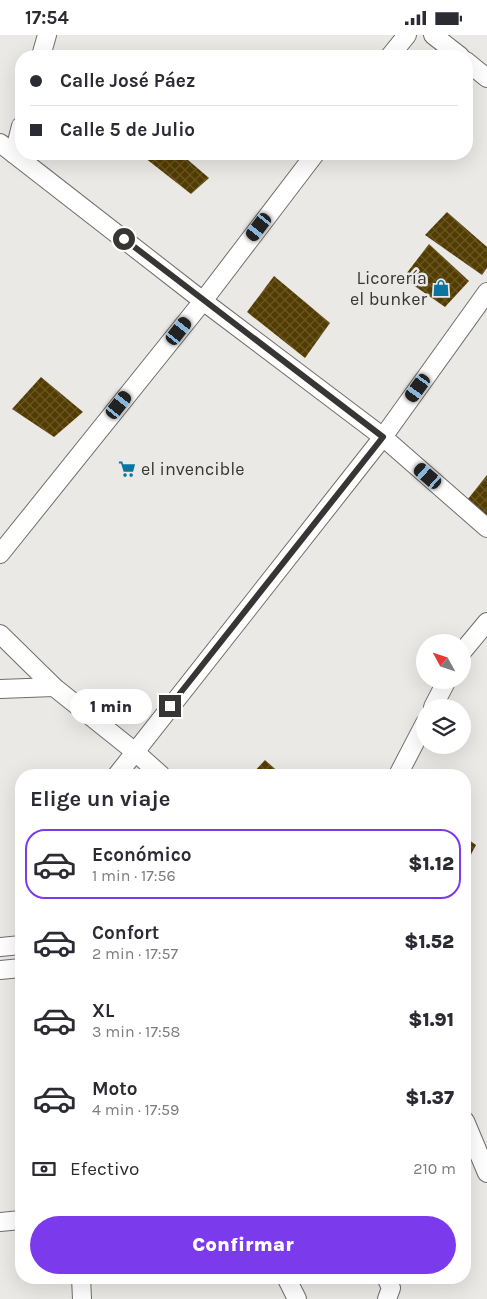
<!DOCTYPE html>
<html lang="es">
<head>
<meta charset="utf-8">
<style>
  :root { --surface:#fff; --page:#f2f2f3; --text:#2b2b33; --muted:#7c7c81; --line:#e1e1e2; --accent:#7c3aed }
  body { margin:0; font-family:Karla,sans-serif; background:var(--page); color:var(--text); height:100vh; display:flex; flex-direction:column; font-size:19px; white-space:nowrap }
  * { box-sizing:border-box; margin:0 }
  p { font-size:16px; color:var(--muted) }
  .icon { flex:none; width:28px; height:28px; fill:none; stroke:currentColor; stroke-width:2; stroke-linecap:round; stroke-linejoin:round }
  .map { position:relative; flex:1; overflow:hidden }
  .panel { position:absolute; left:15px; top:734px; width:456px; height:515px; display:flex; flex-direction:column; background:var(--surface); border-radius:20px; box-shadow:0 5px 20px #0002 }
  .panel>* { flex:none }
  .banner { position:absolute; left:15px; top:15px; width:458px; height:110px; border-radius:20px; box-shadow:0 5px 20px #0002; display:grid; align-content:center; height:110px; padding:0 15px; background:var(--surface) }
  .needle { width:32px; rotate:310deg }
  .tools { position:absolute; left:416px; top:599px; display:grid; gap:10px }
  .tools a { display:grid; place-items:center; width:55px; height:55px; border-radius:50%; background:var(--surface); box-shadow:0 5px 20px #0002; font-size:25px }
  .end { position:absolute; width:22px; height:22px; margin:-11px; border:6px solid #373635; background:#fff; box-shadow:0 0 0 2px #fff }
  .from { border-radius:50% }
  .bubble { position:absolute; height:35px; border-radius:18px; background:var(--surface); box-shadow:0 5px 20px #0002; font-size:16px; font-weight:800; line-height:35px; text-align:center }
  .car { position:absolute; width:15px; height:30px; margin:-15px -8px; border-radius:6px; box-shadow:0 0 4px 1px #0007; background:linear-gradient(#222 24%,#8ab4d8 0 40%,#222 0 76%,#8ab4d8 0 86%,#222 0) }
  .banner b { display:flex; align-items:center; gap:18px; height:48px; font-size:19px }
  .banner b+b { border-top:1px solid var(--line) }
  .banner i { width:12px; height:12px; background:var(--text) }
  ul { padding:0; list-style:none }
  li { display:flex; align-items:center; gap:15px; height:70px; margin:0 10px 8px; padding:0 5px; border:2px solid transparent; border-radius:20px }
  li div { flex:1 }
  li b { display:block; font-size:19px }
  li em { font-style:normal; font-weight:800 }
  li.active { border-color:var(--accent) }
  li>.icon { width:45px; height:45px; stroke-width:1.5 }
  h2 { padding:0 15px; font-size:22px; line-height:60px }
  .pay { display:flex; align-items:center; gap:12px; height:55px; padding:0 15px; font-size:19px }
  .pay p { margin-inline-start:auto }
  .action { display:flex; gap:10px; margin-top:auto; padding:10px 15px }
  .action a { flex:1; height:58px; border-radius:30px; background:var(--accent); color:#fff; font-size:20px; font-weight:800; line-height:58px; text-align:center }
  .status { display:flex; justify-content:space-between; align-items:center; height:35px; padding:0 25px; background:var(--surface); direction:ltr }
  .status svg { height:14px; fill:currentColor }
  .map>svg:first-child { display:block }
  .building { fill:url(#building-cross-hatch) }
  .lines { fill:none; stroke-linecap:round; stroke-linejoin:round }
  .minor-casing { stroke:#6f6e6b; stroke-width:20 }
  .minor { stroke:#fff; stroke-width:18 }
  .route { stroke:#373635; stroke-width:6 }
  .labels { text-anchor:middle; stroke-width:5; stroke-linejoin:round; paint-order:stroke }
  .poi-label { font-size:18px; fill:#373635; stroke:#ebe9e6; text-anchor:end }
</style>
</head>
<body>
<div class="status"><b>17:54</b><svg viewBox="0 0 49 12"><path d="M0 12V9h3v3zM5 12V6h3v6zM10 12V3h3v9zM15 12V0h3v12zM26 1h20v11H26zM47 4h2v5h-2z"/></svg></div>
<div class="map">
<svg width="487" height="1264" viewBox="0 0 487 1264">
  <defs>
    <pattern id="building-cross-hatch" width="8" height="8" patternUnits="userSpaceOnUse" patternTransform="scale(1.25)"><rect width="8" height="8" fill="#533c00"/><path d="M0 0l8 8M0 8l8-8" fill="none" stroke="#695727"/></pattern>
  </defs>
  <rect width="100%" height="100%" fill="#ebe9e6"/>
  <g class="building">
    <path d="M140,119H181L209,143L191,159Z"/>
    <path d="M447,177L487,212V233L482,240L425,200Z"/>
    <path d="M429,209L469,246L445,272L403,243Z"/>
    <path d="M274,241L330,288L305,323L247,277Z"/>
    <path d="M41,342L83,377L54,402L12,374Z"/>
    <path d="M487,440V485L464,469Z"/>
    <path d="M265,725L282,740H251Z"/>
    <path d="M465,802L476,810L465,831Z"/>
  </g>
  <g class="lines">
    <g class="minor-casing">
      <g id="minor">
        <path d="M433,0L460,21"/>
        <path d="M41,21L47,0"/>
        <path d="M390,21L407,0"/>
        <path d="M466,26L487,43"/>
        <path d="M0,108L203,266L383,402L487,493"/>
        <path d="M14,119L21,91"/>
        <path d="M0,519L203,266L315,119"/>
        <path d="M0,599L54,652L134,716L161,740"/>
        <path d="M462,617L487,587"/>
        <path d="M0,654L54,652"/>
        <path d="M433,672L447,645"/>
        <path d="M117,740L383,402L487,257"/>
        <path d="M398,740L425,688"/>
        <path d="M0,912L21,910"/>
        <path d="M0,935L21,933"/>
        <path d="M465,1086L487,1138"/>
        <path d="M0,1187L21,1185"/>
        <path d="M81,1242L82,1264"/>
        <path d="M286,1242L297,1264"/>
        <path d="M386,1242L391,1253L387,1264"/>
      </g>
    </g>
    <use href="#minor" class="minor"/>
  </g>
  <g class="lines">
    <path class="route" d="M124,204L383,402L170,671"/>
  </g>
  <defs>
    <g id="shop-bare" transform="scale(1.35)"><path d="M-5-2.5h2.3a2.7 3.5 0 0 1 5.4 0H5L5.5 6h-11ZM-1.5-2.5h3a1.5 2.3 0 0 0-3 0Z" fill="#0b74a0" stroke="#ebe9e6" stroke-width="2.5" paint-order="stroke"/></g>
    <g id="supermarket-bare" transform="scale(1.35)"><path d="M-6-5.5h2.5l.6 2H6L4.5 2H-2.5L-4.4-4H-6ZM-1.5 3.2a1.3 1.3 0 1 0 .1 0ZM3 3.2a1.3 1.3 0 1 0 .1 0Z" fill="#0b74a0" stroke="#ebe9e6" stroke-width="2.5" paint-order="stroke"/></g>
  </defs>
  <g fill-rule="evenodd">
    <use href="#shop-bare" x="441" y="253"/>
    <use href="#supermarket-bare" x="127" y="434"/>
  </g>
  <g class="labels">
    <g class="poi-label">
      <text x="427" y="249">Licorería<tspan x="427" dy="21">el bunker</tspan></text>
      <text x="141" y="440" text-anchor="start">el invencible</text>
    </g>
  </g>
</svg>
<div class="tools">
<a><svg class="needle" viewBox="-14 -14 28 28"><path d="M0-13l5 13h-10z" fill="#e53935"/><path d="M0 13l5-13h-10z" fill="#7c7c81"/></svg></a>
<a><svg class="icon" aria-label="layers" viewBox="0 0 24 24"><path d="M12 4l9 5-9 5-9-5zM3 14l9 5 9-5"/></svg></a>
</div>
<i class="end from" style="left:124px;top:204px"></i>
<i class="end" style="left:170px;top:671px"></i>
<div class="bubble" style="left:70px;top:654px;width:82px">1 min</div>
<i class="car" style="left:259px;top:192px;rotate:217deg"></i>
<i class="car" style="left:179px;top:296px;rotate:38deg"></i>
<i class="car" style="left:418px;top:353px;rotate:216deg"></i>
<i class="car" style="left:119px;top:370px;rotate:38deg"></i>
<i class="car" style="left:428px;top:441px;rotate:311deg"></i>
<div class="banner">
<b><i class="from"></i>Calle José Páez</b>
<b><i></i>Calle 5 de Julio</b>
</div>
<section class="panel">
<h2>Elige un viaje</h2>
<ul>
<li class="active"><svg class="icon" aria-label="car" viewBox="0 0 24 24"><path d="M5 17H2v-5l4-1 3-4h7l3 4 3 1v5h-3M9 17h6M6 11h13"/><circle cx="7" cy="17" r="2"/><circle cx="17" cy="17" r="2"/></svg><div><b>Económico</b><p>1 min · 17:56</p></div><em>$1.12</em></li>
<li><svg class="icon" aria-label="car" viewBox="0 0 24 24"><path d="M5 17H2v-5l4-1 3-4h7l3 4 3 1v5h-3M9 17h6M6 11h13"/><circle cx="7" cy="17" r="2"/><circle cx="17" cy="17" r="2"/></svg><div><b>Confort</b><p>2 min · 17:57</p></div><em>$1.52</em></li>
<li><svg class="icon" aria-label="car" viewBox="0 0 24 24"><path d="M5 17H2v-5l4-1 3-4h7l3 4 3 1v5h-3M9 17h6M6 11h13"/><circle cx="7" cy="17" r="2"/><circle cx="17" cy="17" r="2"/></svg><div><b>XL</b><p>3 min · 17:58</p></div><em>$1.91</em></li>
<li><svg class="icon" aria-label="car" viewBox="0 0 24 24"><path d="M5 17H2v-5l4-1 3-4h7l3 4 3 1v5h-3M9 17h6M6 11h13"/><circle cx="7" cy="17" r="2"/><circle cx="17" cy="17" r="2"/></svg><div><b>Moto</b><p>4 min · 17:59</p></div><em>$1.37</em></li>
</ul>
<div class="pay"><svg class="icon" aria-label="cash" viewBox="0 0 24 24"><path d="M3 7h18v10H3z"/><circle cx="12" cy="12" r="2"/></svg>Efectivo<p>210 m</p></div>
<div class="action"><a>Confirmar</a></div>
</section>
</div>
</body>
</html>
